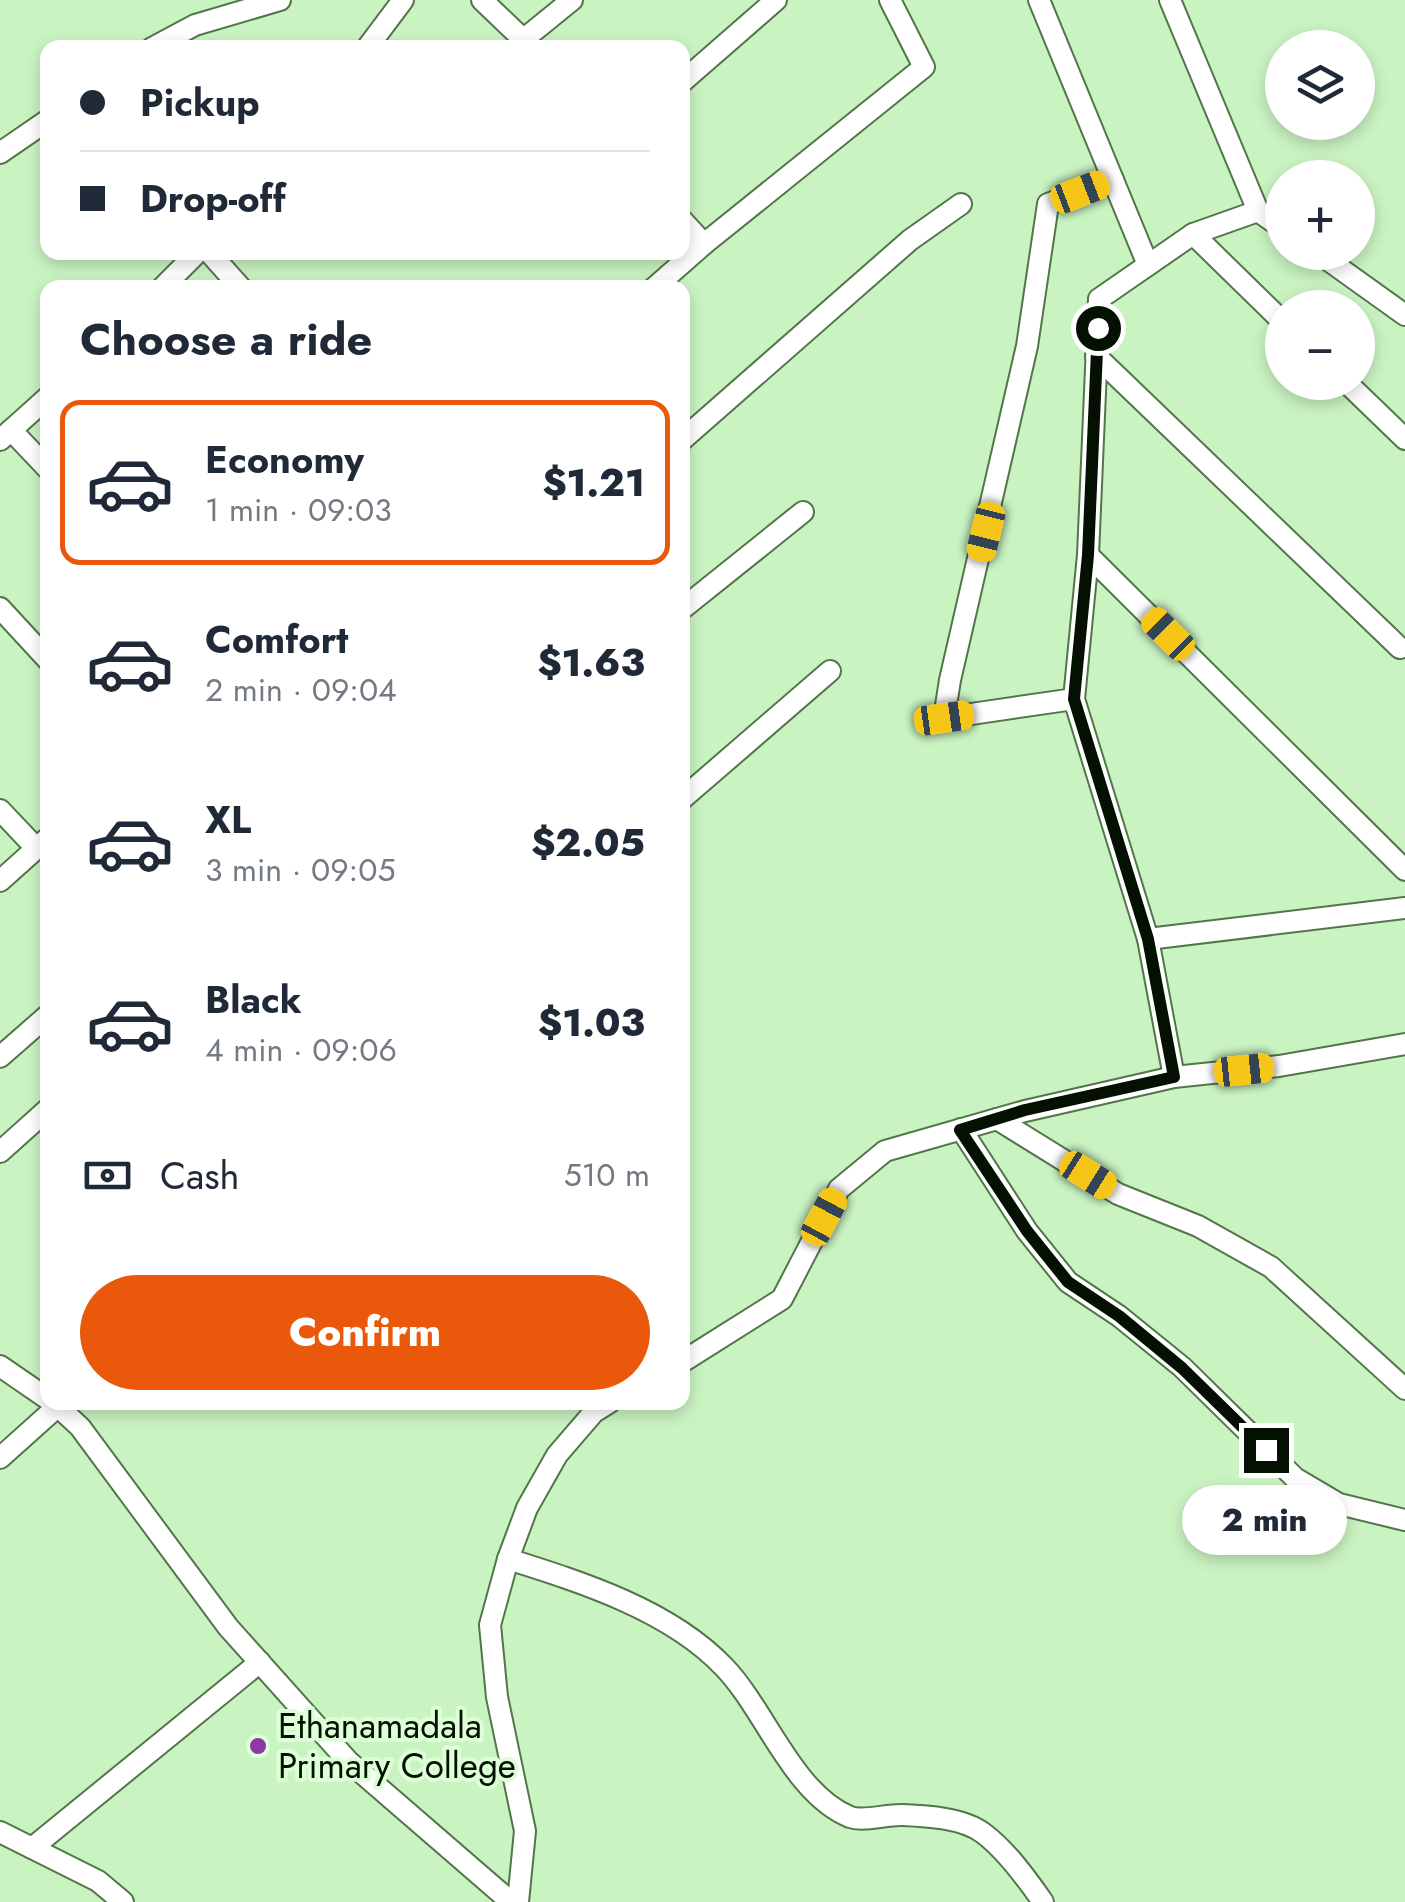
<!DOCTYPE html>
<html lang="en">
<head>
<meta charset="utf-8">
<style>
  :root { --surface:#fff; --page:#f2f2f3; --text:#1f2937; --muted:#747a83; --line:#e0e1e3; --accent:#ea580c }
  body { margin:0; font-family:Jost,sans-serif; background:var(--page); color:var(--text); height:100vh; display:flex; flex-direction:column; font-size:38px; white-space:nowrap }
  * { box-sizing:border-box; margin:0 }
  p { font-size:32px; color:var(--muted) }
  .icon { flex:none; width:55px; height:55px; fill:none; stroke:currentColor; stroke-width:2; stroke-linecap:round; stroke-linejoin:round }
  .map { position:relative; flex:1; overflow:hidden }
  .side { position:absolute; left:40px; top:280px; width:650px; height:1130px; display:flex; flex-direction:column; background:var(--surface); border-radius:20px; box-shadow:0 5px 15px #0003 }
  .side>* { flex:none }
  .hud { position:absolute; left:40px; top:40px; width:650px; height:220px; border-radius:20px; box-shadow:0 5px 15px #0003; display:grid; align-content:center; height:220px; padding:0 40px; background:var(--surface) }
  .buttons { position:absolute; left:1265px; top:30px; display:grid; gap:20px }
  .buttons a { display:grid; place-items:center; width:110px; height:110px; border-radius:50%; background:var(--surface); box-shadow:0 5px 15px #0003; font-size:50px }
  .end { position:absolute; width:45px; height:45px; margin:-22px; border:12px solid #041002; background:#fff; box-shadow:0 0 0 5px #fff }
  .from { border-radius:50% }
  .bubble { position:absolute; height:70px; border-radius:35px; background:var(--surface); box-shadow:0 5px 15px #0003; font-size:32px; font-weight:800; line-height:70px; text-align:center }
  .car { position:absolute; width:30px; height:60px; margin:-30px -15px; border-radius:12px; box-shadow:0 0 8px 2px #0007; background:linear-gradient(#f5c518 24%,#345 0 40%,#f5c518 0 76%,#345 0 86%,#f5c518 0) }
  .hud b { display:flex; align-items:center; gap:35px; height:95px; font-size:38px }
  .hud b+b { border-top:2px solid var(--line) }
  .hud i { width:25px; height:25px; background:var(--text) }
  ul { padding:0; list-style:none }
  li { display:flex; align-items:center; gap:30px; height:165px; margin:0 20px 15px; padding:0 20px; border:5px solid transparent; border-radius:20px }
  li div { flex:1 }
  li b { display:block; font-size:38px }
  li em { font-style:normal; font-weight:800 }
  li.on { border-color:var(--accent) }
  li>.icon { width:90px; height:90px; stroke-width:1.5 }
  h2 { padding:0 40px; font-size:45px; line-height:120px }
  .pay { display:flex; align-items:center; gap:25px; height:110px; padding:0 40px; font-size:38px }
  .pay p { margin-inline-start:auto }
  .primary-button { display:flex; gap:20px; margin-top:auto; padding:20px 40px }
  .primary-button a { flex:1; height:115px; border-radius:60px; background:var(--accent); color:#fff; font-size:40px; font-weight:800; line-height:115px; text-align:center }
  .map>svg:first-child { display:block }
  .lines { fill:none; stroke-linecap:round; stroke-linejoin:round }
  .minor-casing { stroke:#52764a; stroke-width:24 }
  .minor { stroke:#fff; stroke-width:20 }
  .route { stroke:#041002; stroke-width:12 }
  .poi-dot { fill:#9137a3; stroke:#ddfed6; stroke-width:4 }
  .labels { text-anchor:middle; stroke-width:8; stroke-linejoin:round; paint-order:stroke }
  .poi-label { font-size:35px; fill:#041002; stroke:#ddfed6; text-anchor:start }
</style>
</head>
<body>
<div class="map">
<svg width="1405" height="1902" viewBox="0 0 1405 1902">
  <rect width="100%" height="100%" fill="#caf3c2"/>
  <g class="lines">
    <g class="minor-casing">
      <g id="minor">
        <path d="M482,0L532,48"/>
        <path d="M1039,0L1148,265"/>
        <path d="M1170,0L1258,211L1282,228"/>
        <path d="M524,39L572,0"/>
        <path d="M152,48L195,25L280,0"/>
        <path d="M367,48L403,0"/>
        <path d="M682,82L776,0"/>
        <path d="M0,153L48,120"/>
        <path d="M682,220L704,244"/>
        <path d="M1193,234L1258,211"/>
        <path d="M209,252L241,288"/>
        <path d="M1317,252L1405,315"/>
        <path d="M162,288L198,252"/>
        <path d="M654,288L704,244L924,67L890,0"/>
        <path d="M1282,321L1193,234L1099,299L1088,555L1074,699L1148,939L1405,908"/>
        <path d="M1096,356L1400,648"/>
        <path d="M1346,382L1405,439"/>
        <path d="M11,430L48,469"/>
        <path d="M0,440L48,397"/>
        <path d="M682,440L910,240L961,204"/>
        <path d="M1088,555L1405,870"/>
        <path d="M0,608L48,660"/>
        <path d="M682,609L803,512"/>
        <path d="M1074,699L944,718L950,680L1027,346L1048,204L1113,180"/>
        <path d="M682,799L830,671"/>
        <path d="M0,810L36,848"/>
        <path d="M0,881L48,838"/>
        <path d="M1148,939L1174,1077"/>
        <path d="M0,1057L48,1015"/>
        <path d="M997,1119L1118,1194L1198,1226L1271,1267L1405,1389"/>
        <path d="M961,1129L1027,1231L1068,1282L1119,1316L1182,1367L1295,1478L1339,1504L1405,1520"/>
        <path d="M0,1152L48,1109"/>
        <path d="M682,1362L782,1299L839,1189L885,1151L1025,1111L1174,1077L1279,1066L1405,1044"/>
        <path d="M0,1366L48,1399"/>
        <path d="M53,1402L80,1427L228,1627L348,1761L511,1902"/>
        <path d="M0,1458L58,1406"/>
        <path d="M508,1559C581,1582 670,1610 724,1667C765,1709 793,1794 850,1817C864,1822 887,1814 903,1815C927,1816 963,1818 983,1833C1006,1850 1027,1879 1043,1902"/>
        <path d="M0,1832L98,1881L123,1902"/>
        <path d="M32,1848L260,1662"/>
        <path d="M518,1902L525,1831L497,1697L490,1625L508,1559L527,1508L557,1455L594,1412L610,1402"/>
      </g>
    </g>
    <use href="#minor" class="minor"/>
  </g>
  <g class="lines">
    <path class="route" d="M1098,328L1088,555L1074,699L1148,939L1174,1077L1025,1110L960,1130L1027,1231L1068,1282L1119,1316L1182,1368L1266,1450"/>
  </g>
  <circle class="poi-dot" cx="258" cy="1746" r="10"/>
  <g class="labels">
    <g class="poi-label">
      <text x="278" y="1738">Ethanamadala<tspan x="278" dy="40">Primary College</tspan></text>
    </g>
  </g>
</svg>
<div class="buttons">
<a><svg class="icon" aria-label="layers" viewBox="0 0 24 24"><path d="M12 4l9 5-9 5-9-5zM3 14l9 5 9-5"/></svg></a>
<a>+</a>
<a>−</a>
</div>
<i class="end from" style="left:1098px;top:328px"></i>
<i class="end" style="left:1266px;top:1450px"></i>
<div class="bubble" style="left:1182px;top:1485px;width:165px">2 min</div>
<i class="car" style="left:1080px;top:192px;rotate:69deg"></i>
<i class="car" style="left:986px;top:532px;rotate:194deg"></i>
<i class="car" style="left:1168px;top:634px;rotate:315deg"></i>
<i class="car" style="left:944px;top:718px;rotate:82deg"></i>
<i class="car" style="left:1244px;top:1070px;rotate:84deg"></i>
<i class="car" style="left:1088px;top:1175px;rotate:122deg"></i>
<i class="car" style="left:824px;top:1217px;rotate:28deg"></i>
<div class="hud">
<b><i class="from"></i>Pickup</b>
<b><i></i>Drop-off</b>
</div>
<section class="side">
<h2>Choose a ride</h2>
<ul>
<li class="on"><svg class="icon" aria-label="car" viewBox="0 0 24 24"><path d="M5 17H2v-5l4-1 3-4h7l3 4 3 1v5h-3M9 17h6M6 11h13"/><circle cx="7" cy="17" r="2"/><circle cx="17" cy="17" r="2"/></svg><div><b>Economy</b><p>1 min · 09:03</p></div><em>$1.21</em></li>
<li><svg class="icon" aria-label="car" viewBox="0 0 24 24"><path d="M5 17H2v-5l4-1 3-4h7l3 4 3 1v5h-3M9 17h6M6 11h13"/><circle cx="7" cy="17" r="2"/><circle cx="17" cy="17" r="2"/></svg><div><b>Comfort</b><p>2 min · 09:04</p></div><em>$1.63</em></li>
<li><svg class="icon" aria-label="car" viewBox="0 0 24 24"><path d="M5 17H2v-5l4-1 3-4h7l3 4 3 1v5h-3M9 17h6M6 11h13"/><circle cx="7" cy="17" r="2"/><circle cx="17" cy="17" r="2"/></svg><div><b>XL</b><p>3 min · 09:05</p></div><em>$2.05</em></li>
<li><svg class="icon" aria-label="car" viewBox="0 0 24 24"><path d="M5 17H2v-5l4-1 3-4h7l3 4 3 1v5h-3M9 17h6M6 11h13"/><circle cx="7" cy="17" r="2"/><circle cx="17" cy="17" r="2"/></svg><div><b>Black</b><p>4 min · 09:06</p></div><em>$1.03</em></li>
</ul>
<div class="pay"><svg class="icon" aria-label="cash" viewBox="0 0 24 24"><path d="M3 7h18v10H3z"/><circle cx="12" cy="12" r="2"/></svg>Cash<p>510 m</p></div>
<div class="primary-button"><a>Confirm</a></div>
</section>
</div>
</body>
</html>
